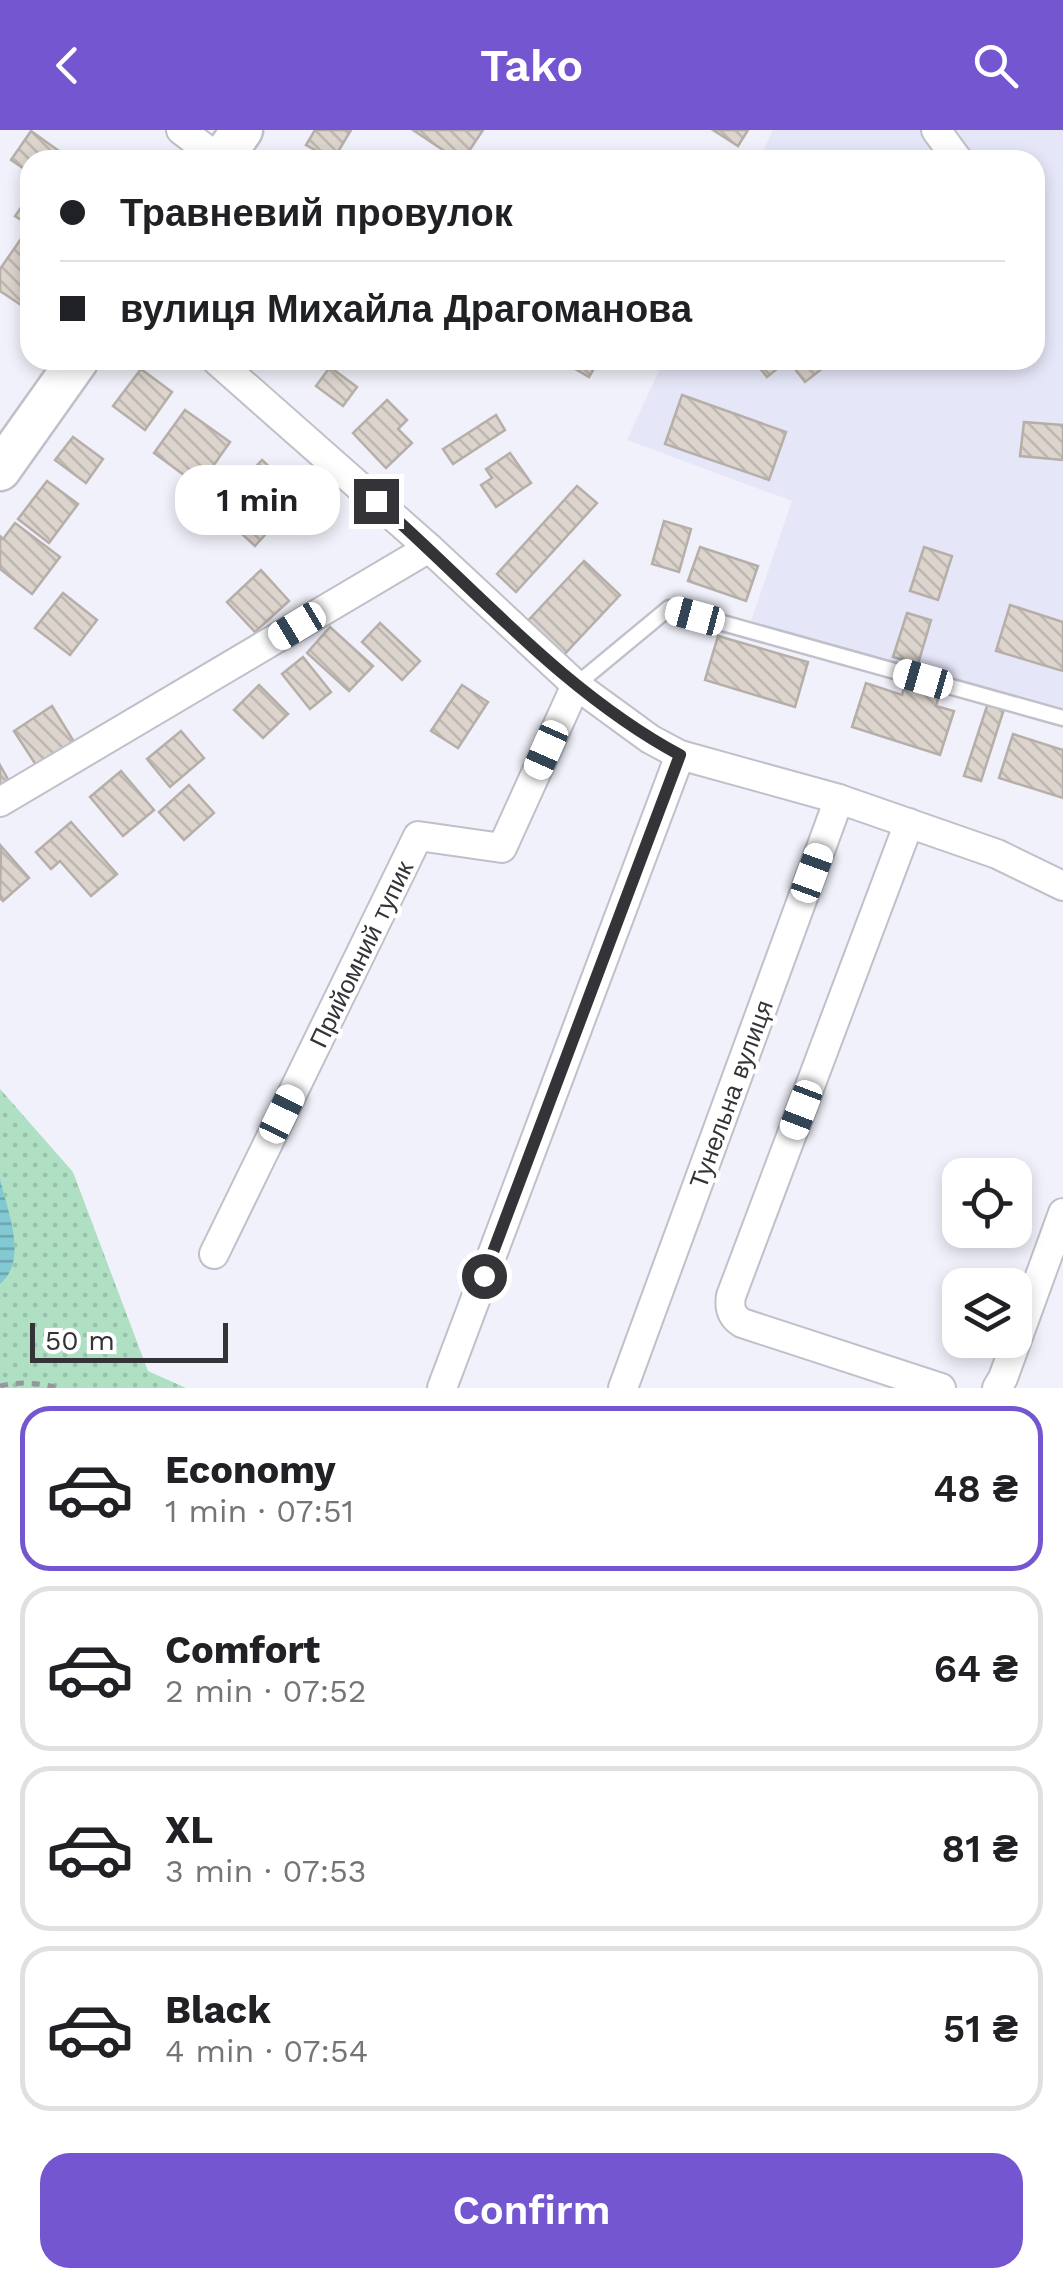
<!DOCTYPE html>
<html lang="en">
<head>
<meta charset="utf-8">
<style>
  :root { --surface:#fff; --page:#f2f2f2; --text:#202124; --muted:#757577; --line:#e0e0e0; --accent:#7356d0 }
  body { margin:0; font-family:"Work Sans",sans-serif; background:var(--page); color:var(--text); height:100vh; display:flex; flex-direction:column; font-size:38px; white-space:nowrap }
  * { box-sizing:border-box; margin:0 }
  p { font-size:32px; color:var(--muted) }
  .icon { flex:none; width:55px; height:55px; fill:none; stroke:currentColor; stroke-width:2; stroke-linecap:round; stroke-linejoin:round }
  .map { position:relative; height:1258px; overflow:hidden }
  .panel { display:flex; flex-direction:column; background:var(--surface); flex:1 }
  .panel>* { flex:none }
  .hud { position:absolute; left:20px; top:20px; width:1025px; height:220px; border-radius:30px; box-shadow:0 5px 15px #0003; display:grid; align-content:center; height:220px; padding:0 40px; background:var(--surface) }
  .fabs { position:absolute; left:942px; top:1028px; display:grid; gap:20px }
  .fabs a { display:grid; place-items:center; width:90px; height:90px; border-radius:20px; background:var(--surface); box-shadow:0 5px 15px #0003; font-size:50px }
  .scale { position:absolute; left:30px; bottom:25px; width:198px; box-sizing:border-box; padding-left:10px; border:5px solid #343438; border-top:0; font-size:28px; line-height:35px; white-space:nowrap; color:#343438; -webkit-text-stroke:8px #fff; paint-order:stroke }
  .end { position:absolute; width:45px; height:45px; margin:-22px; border:12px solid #343438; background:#fff; box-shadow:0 0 0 5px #fff }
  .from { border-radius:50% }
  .bubble { position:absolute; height:70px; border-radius:30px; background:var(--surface); box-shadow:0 5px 15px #0003; font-size:32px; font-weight:600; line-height:70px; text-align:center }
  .car { position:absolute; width:30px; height:60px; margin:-30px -15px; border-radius:12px; box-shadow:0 0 8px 2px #0007; background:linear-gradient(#fff 24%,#345 0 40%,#fff 0 76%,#345 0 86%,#fff 0) }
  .hud b { display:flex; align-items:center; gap:35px; height:95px; font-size:38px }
  .hud b+b { border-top:2px solid var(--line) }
  .hud i { width:25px; height:25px; background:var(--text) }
  ul { padding:18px 0 0; list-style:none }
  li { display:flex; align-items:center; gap:30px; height:165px; margin:0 20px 15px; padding:0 20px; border:5px solid var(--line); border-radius:30px }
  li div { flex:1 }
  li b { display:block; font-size:38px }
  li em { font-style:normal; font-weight:600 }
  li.on { border-color:var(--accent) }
  li>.icon { width:90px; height:90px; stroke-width:1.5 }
  .primary-button { display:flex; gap:20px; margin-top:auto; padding:20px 40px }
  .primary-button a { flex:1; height:115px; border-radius:30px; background:var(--accent); color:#fff; font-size:40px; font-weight:600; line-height:115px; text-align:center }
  header { display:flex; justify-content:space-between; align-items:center; height:130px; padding:0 40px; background:var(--accent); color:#fff; font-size:45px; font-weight:600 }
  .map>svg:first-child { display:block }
  .built { fill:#e5e6f7 }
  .park { fill:url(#park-dots) }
  .water { fill:url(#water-rules) }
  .building { fill:url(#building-back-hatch); stroke:#b6aea8; stroke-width:2.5 }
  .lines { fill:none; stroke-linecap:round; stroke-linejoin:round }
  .lane-casing { stroke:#c0c0ca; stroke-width:19 }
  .street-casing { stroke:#c0c0ca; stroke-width:32 }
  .secondary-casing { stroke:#c0c0ca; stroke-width:45 }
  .path { stroke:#96969d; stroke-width:5; stroke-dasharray:8 8; stroke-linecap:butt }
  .lane { stroke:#fff; stroke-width:14 }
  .street { stroke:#fff; stroke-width:28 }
  .secondary { stroke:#fff; stroke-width:40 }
  .route { stroke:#343438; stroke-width:12 }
  .labels { text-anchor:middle; stroke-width:9; stroke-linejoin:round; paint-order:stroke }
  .street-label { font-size:25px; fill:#343438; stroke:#fff }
</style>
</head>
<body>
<header><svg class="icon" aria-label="back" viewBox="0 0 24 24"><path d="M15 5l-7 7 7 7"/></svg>Tako<svg class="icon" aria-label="search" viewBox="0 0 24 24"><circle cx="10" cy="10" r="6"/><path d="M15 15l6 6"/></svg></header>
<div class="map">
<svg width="1063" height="1258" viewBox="0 0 1063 1258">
  <defs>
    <pattern id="park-dots" width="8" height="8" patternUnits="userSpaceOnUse" patternTransform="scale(2.5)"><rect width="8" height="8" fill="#afe0c4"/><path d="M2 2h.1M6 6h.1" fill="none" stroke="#97c1a9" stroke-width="1.8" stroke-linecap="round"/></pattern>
    <pattern id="water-rules" width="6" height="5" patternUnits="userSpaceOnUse" patternTransform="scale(2.5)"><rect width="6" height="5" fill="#82c9d4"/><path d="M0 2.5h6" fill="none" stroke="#6ba4ad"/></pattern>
    <pattern id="building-back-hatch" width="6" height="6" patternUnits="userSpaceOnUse" patternTransform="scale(2.5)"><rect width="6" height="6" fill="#dcd4cd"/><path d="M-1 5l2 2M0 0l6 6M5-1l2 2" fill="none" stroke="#bdb7b1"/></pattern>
  </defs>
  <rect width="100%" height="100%" fill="#f1f1fb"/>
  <path class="built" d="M773,0H1063V588L748,500L792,371L627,310L664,230H1035V30H759Z"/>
  <path class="park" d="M0,959L73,1042L148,1241L186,1258H0Z"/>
  <path class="water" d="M0,1049C7,1080 29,1130 0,1154Z"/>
  <g class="building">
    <path d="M315,0H351L333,30L306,15Z"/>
    <path d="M413,0H483L463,30H458Z"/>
    <path d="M713,0H748L738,16Z"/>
    <path d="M31,1L66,26L63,30H30V43L11,30Z"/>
    <path d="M30,65V95L15,86Z"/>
    <path d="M23,106L30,111V181L0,161V139Z"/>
    <path d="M560,230H599L589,247Z"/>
    <path d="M753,230H833L805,252L788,230L767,247Z"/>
    <path d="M330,237L357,257L343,276L316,256Z"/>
    <path d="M141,239L172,262L145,300L113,276Z"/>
    <path d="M682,265L786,302L769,350L665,314Z"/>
    <path d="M387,270L407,290L398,299L412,313L386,338L353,303Z"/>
    <path d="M185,280L230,312L199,356L154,323Z"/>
    <path d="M496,285L505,300L453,334L443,319Z"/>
    <path d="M1024,292L1063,295V330L1020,326Z"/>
    <path d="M73,307L103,329L86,353L55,330Z"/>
    <path d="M510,323L531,353L496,377L481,355L492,348L486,339Z"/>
    <path d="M262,330L290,356L260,388L271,398L255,416L216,380Z"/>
    <path d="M47,351L78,374L49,413L18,389Z"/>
    <path d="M577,356L597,373L516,462L497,444Z"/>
    <path d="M664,391L691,399L679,442L652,434Z"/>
    <path d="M15,393L60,427L32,464L0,439V406L3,409Z"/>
    <path d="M700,417L758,436L746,471L688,451Z"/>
    <path d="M924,417L952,426L938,470L910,461Z"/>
    <path d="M584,431L620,465L560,529L524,495Z"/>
    <path d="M261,440L289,471L255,502L227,472Z"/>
    <path d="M63,463L97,490L70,525L35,498Z"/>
    <path d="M1010,475L1063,492V541L996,521Z"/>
    <path d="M907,483L931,490L918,534L893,527Z"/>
    <path d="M380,493L420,531L402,550L362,512Z"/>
    <path d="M330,497L373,536L349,561L307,523Z"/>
    <path d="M718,506L808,532L795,577L705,550Z"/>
    <path d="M303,527L331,562L310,579L282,544Z"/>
    <path d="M906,551L940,562L936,576L954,581L940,625L852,597L866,553L902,565Z"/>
    <path d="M259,555L288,584L263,608L234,580Z"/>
    <path d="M462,555L488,572L458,618L431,601Z"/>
    <path d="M988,573L1004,579L981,651L964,646Z"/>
    <path d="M52,576L76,615L38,638L14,601Z"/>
    <path d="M181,601L204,628L170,657L147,629Z"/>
    <path d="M1013,604L1063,620V668L999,648Z"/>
    <path d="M0,635L9,651L0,657Z"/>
    <path d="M121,641L154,680L123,706L90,667Z"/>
    <path d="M189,655L214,683L184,710L159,682Z"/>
    <path d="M71,692L117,744L91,766L60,731L51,739L36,722Z"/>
    <path d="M1,716L29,748L3,771L0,768Z"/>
  </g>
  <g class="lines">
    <g class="lane-casing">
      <path id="lane" d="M576,555L669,478L1063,588"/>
    </g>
    <g class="street-casing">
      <g id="street">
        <path d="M181,0L220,30"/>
        <path d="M936,0L958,30"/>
        <path d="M216,230L429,418L576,555L650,609L680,625L839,669L997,724L1063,756"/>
        <path d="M0,672L429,418"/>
        <path d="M909,693L731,1166C729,1178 731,1186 742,1193L941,1258"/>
        <path d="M214,1124L418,706L502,718L576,555"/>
        <path d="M442,1258L680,625"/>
        <path d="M623,1258L839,669"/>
        <path d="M997,1258L1003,1248L1063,1083"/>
      </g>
    </g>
    <g class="secondary-casing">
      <g id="secondary">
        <path d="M221,30L242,0"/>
        <path d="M0,340L78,230"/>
      </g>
    </g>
    <path class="path" d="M0,1256C20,1251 39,1253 59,1258"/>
    <use href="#lane" class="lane"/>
    <use href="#street" class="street"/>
    <use href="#secondary" class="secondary"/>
  </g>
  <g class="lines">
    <path class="route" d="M376,371C475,458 563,562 680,625L484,1146"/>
  </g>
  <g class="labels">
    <g class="street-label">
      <text transform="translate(361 824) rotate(-64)" y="9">Прийомний тупик</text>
      <text transform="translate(731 964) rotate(-70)" y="9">Тунельна вулиця</text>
    </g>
  </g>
</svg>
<div class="fabs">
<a><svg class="icon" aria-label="locate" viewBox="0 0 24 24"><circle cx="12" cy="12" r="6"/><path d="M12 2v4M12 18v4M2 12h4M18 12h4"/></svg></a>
<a><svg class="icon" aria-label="layers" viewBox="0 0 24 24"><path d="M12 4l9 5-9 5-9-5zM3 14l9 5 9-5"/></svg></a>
</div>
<div class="scale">50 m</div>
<i class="end from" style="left:484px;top:1146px"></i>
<i class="end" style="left:376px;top:371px"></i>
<div class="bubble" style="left:175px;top:335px;width:165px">1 min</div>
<i class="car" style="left:695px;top:486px;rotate:285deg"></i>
<i class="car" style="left:297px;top:496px;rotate:239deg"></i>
<i class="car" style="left:923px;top:549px;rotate:286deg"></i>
<i class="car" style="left:546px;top:620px;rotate:204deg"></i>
<i class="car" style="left:812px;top:743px;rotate:20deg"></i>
<i class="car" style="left:801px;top:980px;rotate:201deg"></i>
<i class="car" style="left:282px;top:984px;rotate:26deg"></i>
<div class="hud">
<b><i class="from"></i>Травневий провулок</b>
<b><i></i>вулиця Михайла Драгоманова</b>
</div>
</div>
<section class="panel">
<ul>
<li class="on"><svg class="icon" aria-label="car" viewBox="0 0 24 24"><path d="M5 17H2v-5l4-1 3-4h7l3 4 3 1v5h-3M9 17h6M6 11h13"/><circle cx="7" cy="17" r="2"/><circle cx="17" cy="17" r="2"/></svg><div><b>Economy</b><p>1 min · 07:51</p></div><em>48 ₴</em></li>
<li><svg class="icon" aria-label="car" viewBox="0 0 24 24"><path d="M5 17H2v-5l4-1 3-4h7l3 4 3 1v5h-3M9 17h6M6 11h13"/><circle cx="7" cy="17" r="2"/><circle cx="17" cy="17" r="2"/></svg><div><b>Comfort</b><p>2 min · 07:52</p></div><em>64 ₴</em></li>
<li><svg class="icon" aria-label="car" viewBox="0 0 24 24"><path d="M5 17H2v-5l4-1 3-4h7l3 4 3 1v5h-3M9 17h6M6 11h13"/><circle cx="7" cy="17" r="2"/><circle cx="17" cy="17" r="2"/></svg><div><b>XL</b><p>3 min · 07:53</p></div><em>81 ₴</em></li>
<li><svg class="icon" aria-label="car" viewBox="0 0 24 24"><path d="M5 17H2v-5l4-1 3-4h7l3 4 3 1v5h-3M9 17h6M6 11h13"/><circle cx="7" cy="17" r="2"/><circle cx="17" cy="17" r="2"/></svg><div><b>Black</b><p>4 min · 07:54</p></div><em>51 ₴</em></li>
</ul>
<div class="primary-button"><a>Confirm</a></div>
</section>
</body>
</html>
